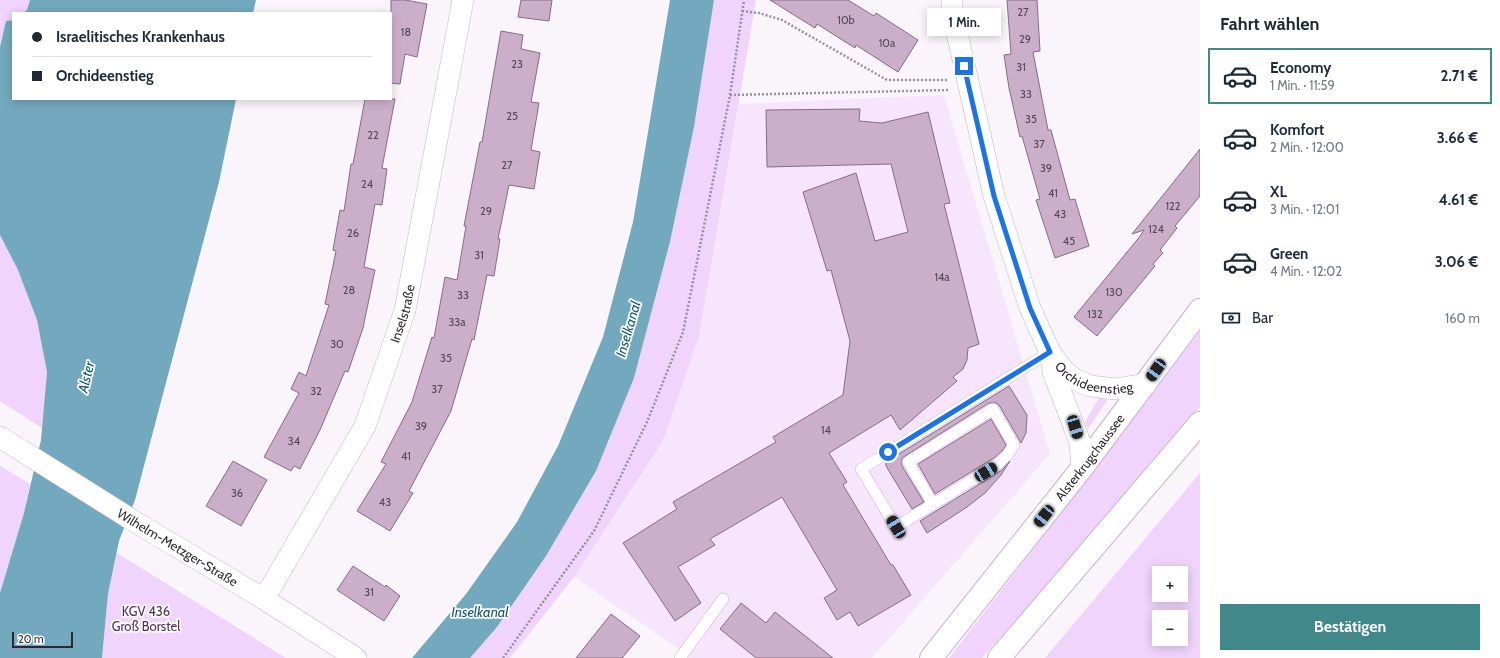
<!DOCTYPE html>
<html lang="de">
<head>
<meta charset="utf-8">
<style>
  :root { --surface:#fff; --page:#f6f6f7; --text:#1f2937; --muted:#747a83; --line:#e0e1e3; --accent:#408889 }
  body { margin:0; font-family:Cabin,sans-serif; background:var(--page); color:var(--text); height:100vh; display:flex; flex-direction:column; font-size:15px; white-space:nowrap }
  * { box-sizing:border-box; margin:0 }
  p { font-size:13px; color:var(--muted) }
  .icon { flex:none; width:22px; height:22px; fill:none; stroke:currentColor; stroke-width:2; stroke-linecap:round; stroke-linejoin:round }
  .map { position:relative; flex:1; overflow:hidden }
  .side { display:flex; flex-direction:column; background:var(--surface); width:300px }
  .side>* { flex:none }
  .top-card { position:absolute; left:12px; top:12px; width:380px; height:88px; border-radius:0px; box-shadow:0 2px 10px #0003; display:grid; align-content:center; height:88px; padding:0 20px; background:var(--surface) }
  .tools { position:absolute; left:1152px; top:566px; display:grid; gap:8px }
  .tools a { display:grid; place-items:center; width:36px; height:36px; border-radius:0px; background:var(--surface); box-shadow:0 2px 10px #0003; font-size:20px }
  .scale { position:absolute; left:12px; bottom:10px; width:61px; box-sizing:border-box; padding-left:4px; border:2px solid #2e2531; border-top:0; font-size:11px; line-height:14px; white-space:nowrap; color:#2e2531; -webkit-text-stroke:3px #fff; paint-order:stroke }
  .end { position:absolute; width:18px; height:18px; margin:-9px; border:5px solid #1a73e8; background:#fff; box-shadow:0 0 0 2px #fff }
  .from { border-radius:50% }
  .bubble { position:absolute; height:28px; border-radius:0px; background:var(--surface); box-shadow:0 2px 10px #0003; font-size:13px; font-weight:700; line-height:28px; text-align:center }
  .car { position:absolute; width:12px; height:24px; margin:-12px -6px; border-radius:5px; box-shadow:0 0 3px 1px #0007; background:linear-gradient(#222 24%,#8ab4d8 0 40%,#222 0 76%,#8ab4d8 0 86%,#222 0) }
  .top-card b { display:flex; align-items:center; gap:14px; height:38px; font-size:15px }
  .top-card b+b { border-top:1px solid var(--line) }
  .top-card i { width:10px; height:10px; background:var(--text) }
  ul { padding:0; list-style:none }
  li { display:flex; align-items:center; gap:12px; height:56px; margin:0 8px 6px; padding:0 12px; border:2px solid transparent; border-radius:0px }
  li div { flex:1 }
  li b { display:block; font-size:15px }
  li em { font-style:normal; font-weight:700 }
  li.selected { border-color:var(--accent) }
  li>.icon { width:36px; height:36px; stroke-width:1.5 }
  h2 { padding:0 20px; font-size:18px; line-height:48px }
  .pay { display:flex; align-items:center; gap:10px; height:44px; padding:0 20px; font-size:15px }
  .pay p { margin-inline-start:auto }
  .button { display:flex; gap:8px; margin-top:auto; padding:8px 20px }
  .button a { flex:1; height:46px; border-radius:0px; background:var(--accent); color:#fff; font-size:16px; font-weight:700; line-height:46px; text-align:center }
  main { display:flex; flex:1; min-height:0 }
  .map>svg:first-child { display:block }
  .built { fill:#f6e5fc }
  .green { fill:#f0d4fb; fill-rule:evenodd }
  .water { fill:#73a9be }
  .building { fill:#cbafca; stroke:#866c85 }
  .lines { fill:none; stroke-linecap:round; stroke-linejoin:round }
  .service-casing { stroke:#c7b2d0; stroke-width:12 }
  .minor-casing { stroke:#c7b2d0; stroke-width:22 }
  .primary-casing { stroke:#c7b2d0; stroke-width:24 }
  .path { stroke:#97919a; stroke-width:2.5; stroke-dasharray:2 2; stroke-linecap:butt }
  .service { stroke:#fff; stroke-width:11 }
  .minor { stroke:#fff; stroke-width:21 }
  .primary { stroke:#fff; stroke-width:22 }
  .route { stroke:#1a73e8; stroke-width:5 }
  .labels { text-anchor:middle; stroke-width:3.5; stroke-linejoin:round; paint-order:stroke }
  .number-label { font-size:11px; fill:#554857 }
  .street-label { font-size:13px; fill:#2e2531; stroke:#fff }
  .park-label { font-size:13px; fill:#522d60; stroke:#fff }
  .water-label { font-size:14px; font-style:italic; fill:#0e596e; stroke:#fff }
</style>
</head>
<body>
<main>
<div class="map">
<svg width="1200" height="658" viewBox="0 0 1200 658">
  <rect width="100%" height="100%" fill="#f9f5fb"/>
  <path class="built" d="M944,95L1050,454L872,658H692L574,577L663,441L699,336L739,104Z"/>
  <g class="green">
    <path d="M0,0H30L27,10L23,13H13V20L6,21L0,47Z"/>
    <path d="M714,0H756L699,336L663,441L574,577L510,658H470L497,627L546,556L596,471L634,378L670,243L694,127Z"/>
    <path d="M0,235L18,270L37,320L47,372L42,428L0,401Z"/>
    <path d="M1200,330V407L1109,516L982,658H949L1108,452Z"/>
    <path d="M1100,396H1110L1088,429L1085,422Z"/>
    <path d="M0,466L30,484L24,513L0,593Z"/>
    <path d="M1200,473V658H1045ZM1159,573H1181V595H1159ZM1159,617H1181V639H1159Z"/>
    <path d="M117,553L286,658H102L108,594Z"/>
  </g>
  <g class="water">
    <path d="M30,0H256L253,13H23L27,10Z"/>
    <path d="M670,0H714L694,127L670,242L634,378L596,471L546,556L497,627L470,658H412L466,594L517,522L558,446L603,337L633,222Z"/>
    <path d="M13,20V99H236L219,182L135,500L119,541L108,594L102,658H0V593L24,513L41,440L47,372L37,320L18,270L0,235V47L6,21Z"/>
  </g>
  <g class="building">
    <path d="M391,0H405L427,4L417,57L405,54L400,84L391,83Z"/>
    <path d="M521,0H552L549,21L518,17Z"/>
    <path d="M770,0H848L874,16L876,13L918,40L898,72L856,45L855,48L817,24L815,28Z"/>
    <path d="M1007,0H1037L1040,51L1033,52L1048,130H1051L1070,200L1075,199L1089,246L1055,258L1036,200L1040,199L1022,136L1020,137L1009,88L1004,55L1011,54Z"/>
    <path d="M501,31L523,35L521,49L540,53L531,102L539,103L531,150L540,152L534,189L509,185L498,239H500L494,276L487,275L474,340L472,339L451,411L409,491L413,493L390,531L357,511L386,464L381,462L412,402L432,337L434,338L445,277L457,280L466,226H464L480,142H482Z"/>
    <path d="M365,99H395L382,168L387,169L382,205L375,204L364,267L375,270L363,328L348,372L345,371L320,430L300,469L294,466L291,471L264,457L299,393L291,389L299,372L306,376L329,305L325,304L336,251L333,250L340,210L344,211L351,164H353Z"/>
    <path d="M860,109L859,121L882,123L928,112L950,203L944,204L979,344L968,348L967,360L963,369L953,377L957,381L900,430L891,415L829,453L847,482L843,485L891,565H893L911,595L858,626L850,612L837,620L824,598L837,590L782,497L710,539L715,545L678,567L701,603L675,621L623,543L677,509L673,502L776,442L773,437L843,395L850,341L831,270L827,271L803,192L856,173L875,241L908,232L891,164L767,167L766,110Z"/>
    <path d="M1200,149V196L1175,226L1177,228L1160,250L1163,253L1153,264L1155,266L1097,336L1074,317L1141,235L1144,230L1132,234Z"/>
    <path d="M1009,386L1027,415L1026,433L1021,443L999,405L996,403H989L902,458V466L924,502L912,509L886,466V462Z"/>
    <path d="M991,419L1006,445L1003,450L994,458L935,494L918,464Z"/>
    <path d="M233,461L267,480L241,526L206,506Z"/>
    <path d="M1010,461L1001,475L985,493L967,507L927,533L920,521L1002,470Z"/>
    <path d="M353,566L385,587L386,585L400,596L384,621L337,590Z"/>
    <path d="M741,603L766,623L775,612L833,658H756L720,629Z"/>
    <path d="M611,614L640,636L622,658H576Z"/>
  </g>
  <g class="lines">
    <g class="service-casing">
      <g id="service">
        <path d="M933,504L908,462L993,409L1014,445L1008,454L998,464L896,527L861,469L1050,352"/>
        <path d="M680,658L723,599"/>
      </g>
    </g>
    <g class="minor-casing">
      <g id="minor">
        <path id="s1" d="M952,0V11L994,196L1030,308L1050,352L1064,371L1076,380L1090,386L1115,389L1146,384"/>
        <path d="M1051,356L1053,372L1080,442L1082,468"/>
        <path id="s2" d="M0,437L137,523L264,599L356,658"/>
        <path id="s3" d="M264,599L365,426L405,310L463,0"/>
      </g>
    </g>
    <g class="primary-casing">
      <g id="primary">
        <path id="s4" d="M931,658L1082,468L1200,310"/>
        <path d="M999,658L1200,423"/>
      </g>
    </g>
    <g class="path">
      <path d="M742,11L759,13L782,20L887,80H947"/>
      <path d="M730,95L950,90"/>
      <path d="M503,658L594,531L647,422L683,332L730,95L744,0"/>
    </g>
    <use href="#service" class="service"/>
    <use href="#minor" class="minor"/>
    <use href="#primary" class="primary"/>
  </g>
  <g class="lines">
    <path class="route" d="M888,452L1050,352L1030,308L994,196L964,66"/>
  </g>
  <g class="labels">
    <g class="number-label">
      <text x="1023" y="16">27</text>
      <text x="846" y="24">10b</text>
      <text x="406" y="36">18</text>
      <text x="1025" y="43">29</text>
      <text x="887" y="47">10a</text>
      <text x="517" y="68">23</text>
      <text x="1021" y="71">31</text>
      <text x="1026" y="98">33</text>
      <text x="512" y="120">25</text>
      <text x="1031" y="123">35</text>
      <text x="373" y="139">22</text>
      <text x="1039" y="148">37</text>
      <text x="507" y="169">27</text>
      <text x="1046" y="172">39</text>
      <text x="367" y="188">24</text>
      <text x="1053" y="197">41</text>
      <text x="1173" y="210">122</text>
      <text x="486" y="215">29</text>
      <text x="1060" y="218">43</text>
      <text x="1156" y="233">124</text>
      <text x="353" y="237">26</text>
      <text x="1069" y="245">45</text>
      <text x="479" y="259">31</text>
      <text x="942" y="281">14a</text>
      <text x="349" y="294">28</text>
      <text x="1114" y="296">130</text>
      <text x="463" y="299">33</text>
      <text x="1095" y="318">132</text>
      <text x="457" y="326">33a</text>
      <text x="337" y="348">30</text>
      <text x="446" y="362">35</text>
      <text x="437" y="393">37</text>
      <text x="316" y="395">32</text>
      <text x="421" y="430">39</text>
      <text x="826" y="434">14</text>
      <text x="294" y="445">34</text>
      <text x="406" y="460">41</text>
      <text x="237" y="497">36</text>
      <text x="385" y="506">43</text>
      <text x="369" y="596">31</text>
    </g>
    <g class="street-label">
      <text dy="5" stroke="none"><textPath href="#s3" startOffset="319">Inselstraße</textPath></text>
      <text dy="5" stroke="none"><textPath href="#s1" startOffset="422">Orchideenstieg</textPath></text>
      <text dy="5" stroke="none"><textPath href="#s4" startOffset="256">Alsterkrugchaussee</textPath></text>
      <text dy="5" stroke="none"><textPath href="#s2" startOffset="209">Wilhelm-Metzger-Straße</textPath></text>
    </g>
    <g class="park-label">
      <text x="146" y="616">KGV 436<tspan x="146" dy="15">Groß Borstel</tspan></text>
    </g>
    <g class="water-label">
      <text transform="translate(628 329) rotate(-74)" y="5">Inselkanal</text>
      <text transform="translate(86 377) rotate(-77)" y="5">Alster</text>
      <text x="480" y="617">Inselkanal</text>
    </g>
  </g>
</svg>
<div class="tools">
<a>+</a>
<a>−</a>
</div>
<div class="scale">20 m</div>
<i class="end from" style="left:888px;top:452px"></i>
<i class="end" style="left:964px;top:66px"></i>
<div class="bubble" style="left:927px;top:8px;width:74px">1 Min.</div>
<i class="car" style="left:1156px;top:370px;rotate:215deg"></i>
<i class="car" style="left:1075px;top:427px;rotate:163deg"></i>
<i class="car" style="left:986px;top:472px;rotate:58deg"></i>
<i class="car" style="left:1044px;top:516px;rotate:218deg"></i>
<i class="car" style="left:896px;top:527px;rotate:329deg"></i>
<div class="top-card">
<b><i class="from"></i>Israelitisches Krankenhaus</b>
<b><i></i>Orchideenstieg</b>
</div>
</div>
<section class="side">
<h2>Fahrt wählen</h2>
<ul>
<li class="selected"><svg class="icon" aria-label="car" viewBox="0 0 24 24"><path d="M5 17H2v-5l4-1 3-4h7l3 4 3 1v5h-3M9 17h6M6 11h13"/><circle cx="7" cy="17" r="2"/><circle cx="17" cy="17" r="2"/></svg><div><b>Economy</b><p>1 Min. · 11:59</p></div><em>2.71 €</em></li>
<li><svg class="icon" aria-label="car" viewBox="0 0 24 24"><path d="M5 17H2v-5l4-1 3-4h7l3 4 3 1v5h-3M9 17h6M6 11h13"/><circle cx="7" cy="17" r="2"/><circle cx="17" cy="17" r="2"/></svg><div><b>Komfort</b><p>2 Min. · 12:00</p></div><em>3.66 €</em></li>
<li><svg class="icon" aria-label="car" viewBox="0 0 24 24"><path d="M5 17H2v-5l4-1 3-4h7l3 4 3 1v5h-3M9 17h6M6 11h13"/><circle cx="7" cy="17" r="2"/><circle cx="17" cy="17" r="2"/></svg><div><b>XL</b><p>3 Min. · 12:01</p></div><em>4.61 €</em></li>
<li><svg class="icon" aria-label="car" viewBox="0 0 24 24"><path d="M5 17H2v-5l4-1 3-4h7l3 4 3 1v5h-3M9 17h6M6 11h13"/><circle cx="7" cy="17" r="2"/><circle cx="17" cy="17" r="2"/></svg><div><b>Green</b><p>4 Min. · 12:02</p></div><em>3.06 €</em></li>
</ul>
<div class="pay"><svg class="icon" aria-label="cash" viewBox="0 0 24 24"><path d="M3 7h18v10H3z"/><circle cx="12" cy="12" r="2"/></svg>Bar<p>160 m</p></div>
<div class="button"><a>Bestätigen</a></div>
</section>
</main>
</body>
</html>
